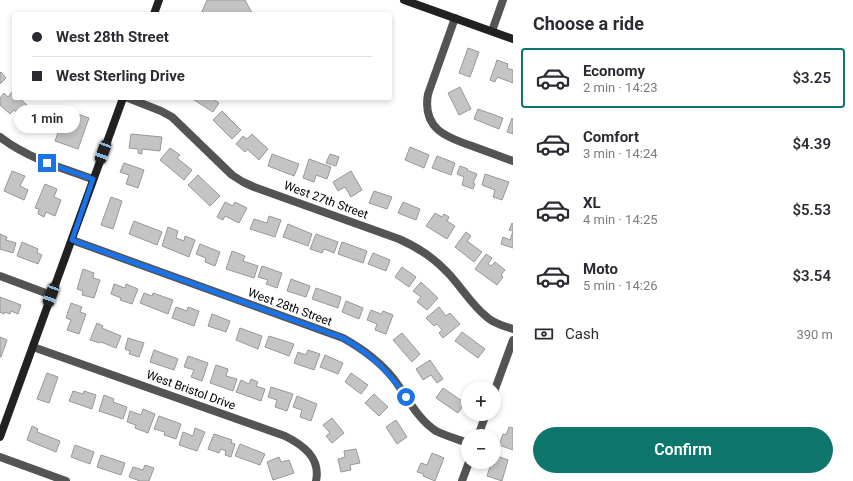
<!DOCTYPE html>
<html lang="en">
<head>
<meta charset="utf-8">
<style>
  :root { --surface:#fff; --page:#f7f7f7; --text:#2b2b33; --muted:#7c7c81; --line:#e1e1e2; --accent:#0f766e }
  body { margin:0; font-family:Roboto,sans-serif; background:var(--page); color:var(--text); height:100vh; display:flex; flex-direction:column; font-size:15px; white-space:nowrap }
  * { box-sizing:border-box; margin:0 }
  p { font-size:13px; color:var(--muted) }
  .icon { flex:none; width:22px; height:22px; fill:none; stroke:currentColor; stroke-width:2; stroke-linecap:round; stroke-linejoin:round }
  .map { position:relative; flex:1; overflow:hidden }
  .panel { display:flex; flex-direction:column; background:var(--surface); width:340px }
  .panel>* { flex:none }
  .guide { position:absolute; left:12px; top:12px; width:380px; height:88px; border-radius:4px; box-shadow:0 2px 6px #0003; display:grid; align-content:center; height:88px; padding:0 20px; background:var(--surface) }
  .fabs { position:absolute; left:461px; top:381px; display:grid; gap:8px }
  .fabs a { display:grid; place-items:center; width:40px; height:40px; border-radius:50%; background:var(--surface); box-shadow:0 2px 6px #0003; font-size:20px }
  .end { position:absolute; width:18px; height:18px; margin:-9px; border:5px solid #1a73e8; background:#fff; box-shadow:0 0 0 2px #fff }
  .from { border-radius:50% }
  .bubble { position:absolute; height:28px; border-radius:14px; background:var(--surface); box-shadow:0 2px 6px #0003; font-size:13px; font-weight:600; line-height:28px; text-align:center }
  .car { position:absolute; width:12px; height:24px; margin:-12px -6px; border-radius:5px; box-shadow:0 0 3px 1px #0007; background:linear-gradient(#222 24%,#8ab4d8 0 40%,#222 0 76%,#8ab4d8 0 86%,#222 0) }
  .guide b { display:flex; align-items:center; gap:14px; height:38px; font-size:15px }
  .guide b+b { border-top:1px solid var(--line) }
  .guide i { width:10px; height:10px; background:var(--text) }
  ul { padding:0; list-style:none }
  li { display:flex; align-items:center; gap:12px; height:60px; margin:0 8px 6px; padding:0 12px; border:2px solid transparent; border-radius:4px }
  li div { flex:1 }
  li b { display:block; font-size:15px }
  li em { font-style:normal; font-weight:600 }
  li.selected { border-color:var(--accent) }
  li>.icon { width:36px; height:36px; stroke-width:1.5 }
  h2 { padding:0 20px; font-size:18px; line-height:48px }
  .pay { display:flex; align-items:center; gap:10px; height:44px; padding:0 20px; font-size:15px }
  .pay p { margin-inline-start:auto }
  .action { display:flex; gap:8px; margin-top:auto; padding:8px 20px }
  .action a { flex:1; height:46px; border-radius:24px; background:var(--accent); color:#fff; font-size:16px; font-weight:600; line-height:46px; text-align:center }
  main { display:flex; flex:1; min-height:0 }
  .map>svg:first-child { display:block }
  .building { fill:#c4c4c4; stroke:#989898 }
  .lines { fill:none; stroke-linecap:round; stroke-linejoin:round }
  .street { stroke:#545454; stroke-width:8 }
  .secondary { stroke:#212121; stroke-width:8 }
  .route { stroke:#1a73e8; stroke-width:5 }
  .labels { text-anchor:middle; stroke-width:4; stroke-linejoin:round; paint-order:stroke }
  .street-label { font-size:12px; fill:#000; stroke:#fff }
</style>
</head>
<body>
<main>
<div class="map">
<svg width="513" height="481" viewBox="0 0 513 481">
  <rect width="100%" height="100%" fill="#fff"/>
  <g class="building">
    <path d="M207,0H245L252,13L251,14H201Z"/>
    <path d="M468,48L479,52L470,77L459,73Z"/>
    <path d="M497,60L508,64L507,68L513,70V83L497,77L495,82L490,80Z"/>
    <path d="M1,72L6,78L0,84V73Z"/>
    <path d="M460,87L471,109L459,115L448,93Z"/>
    <path d="M12,92L14,93V98H19L27,105L19,114L14,110L10,114L0,105V98L4,93L8,97Z"/>
    <path d="M191,98H212L219,103L213,112Z"/>
    <path d="M478,109L503,118L499,129L474,119Z"/>
    <path d="M222,111L241,130L232,139L213,120Z"/>
    <path d="M72,112L89,118L78,149L55,141L64,116L69,118Z"/>
    <path d="M512,118L513,119V134L507,132Z"/>
    <path d="M131,134L162,137L160,151L142,149V154L138,153V149L129,148Z"/>
    <path d="M252,134L268,149L259,160L247,149L245,152L236,144L243,136L247,139Z"/>
    <path d="M410,147L429,155L424,168L405,160Z"/>
    <path d="M170,148L180,155L177,158L192,170L184,180L160,160Z"/>
    <path d="M272,154L299,164L294,176L268,166Z"/>
    <path d="M330,154L339,157L336,166L326,163Z"/>
    <path d="M437,156L455,163L451,175L432,168Z"/>
    <path d="M309,159L331,167L327,179L316,175L314,182L303,178Z"/>
    <path d="M124,163L144,170L138,188L126,184L129,175L120,172Z"/>
    <path d="M460,166L468,169L467,170L477,174L473,183L475,184L473,189L462,185L464,177L457,174Z"/>
    <path d="M12,171L25,176L20,186L28,190L24,200L4,191Z"/>
    <path d="M351,171L362,190L351,197L345,187L338,191L333,182Z"/>
    <path d="M485,174L509,182L502,200L493,197L495,190L482,185Z"/>
    <path d="M198,175L220,196L210,206L188,185Z"/>
    <path d="M45,184L57,189L54,197L61,200L55,216L46,212L44,217L38,214L39,209L35,208Z"/>
    <path d="M374,191L392,197L387,209L369,203Z"/>
    <path d="M111,197L122,201L113,229L101,225Z"/>
    <path d="M225,202L233,206L235,202L247,208L239,223L225,216L223,220L217,217Z"/>
    <path d="M403,202L420,209L416,220L398,213Z"/>
    <path d="M435,213L442,217L444,214L449,217L447,221L455,226L447,239L426,226Z"/>
    <path d="M269,216L281,220L275,237L250,229L254,219L267,223Z"/>
    <path d="M134,221L162,232L157,245L129,234Z"/>
    <path d="M512,223L513,224V248L501,244L503,237L510,240L513,231L509,230Z"/>
    <path d="M288,224L312,234L308,246L283,237Z"/>
    <path d="M168,227L178,231L176,238L184,241L185,236L195,240L189,257L162,246Z"/>
    <path d="M466,232L471,236L467,241L482,252L474,262L455,247Z"/>
    <path d="M0,234L7,237L6,240L16,243L13,253L0,249Z"/>
    <path d="M316,234L338,242L334,253L324,249L322,253L310,249Z"/>
    <path d="M22,242L38,249L37,253L42,255L38,264L17,256Z"/>
    <path d="M342,242L367,251L363,263L338,254Z"/>
    <path d="M200,244L220,252L215,266L205,262L206,258L196,254Z"/>
    <path d="M232,251L245,256L243,261L258,266L254,278L226,269Z"/>
    <path d="M373,253L390,260L386,271L368,264Z"/>
    <path d="M486,254L492,258L488,264L491,266L495,262L505,270L501,275L503,277L497,285L475,269Z"/>
    <path d="M262,266L282,273L277,288L266,284L268,280L258,277Z"/>
    <path d="M402,267L416,277L409,287L395,277Z"/>
    <path d="M83,269L94,273L93,278L100,280L94,298L82,295L83,291L77,289Z"/>
    <path d="M291,279L310,286L306,297L287,291Z"/>
    <path d="M421,282L438,298L427,310L417,302L421,297L413,291Z"/>
    <path d="M114,284L125,288L126,284L138,289L132,304L120,300L121,298L111,294Z"/>
    <path d="M316,288L341,297L338,308L312,299Z"/>
    <path d="M144,293L152,296L153,293L173,300L168,314L140,303Z"/>
    <path d="M0,297L21,305L18,314L11,311L10,314L5,312L4,314L0,312Z"/>
    <path d="M346,301L363,308L359,319L342,312Z"/>
    <path d="M71,303L82,307L80,312L86,314L79,334L67,330L71,320L66,318Z"/>
    <path d="M176,307L187,311L188,307L199,311L194,326L172,318Z"/>
    <path d="M439,307L446,316L450,313L460,324L443,338L439,333L442,330L437,324L434,326L426,318Z"/>
    <path d="M371,310L381,314L383,311L393,315L386,334L375,330L377,324L367,320Z"/>
    <path d="M212,314L230,321L226,332L208,326Z"/>
    <path d="M97,323L103,326L102,328L121,336L116,348L101,342L100,343L90,340Z"/>
    <path d="M240,328L262,336L258,349L236,340Z"/>
    <path d="M462,332L485,349L478,358L455,341Z"/>
    <path d="M402,333L420,354L412,362L393,340Z"/>
    <path d="M269,336L294,344L289,356L265,347Z"/>
    <path d="M0,337L7,340L1,357H0Z"/>
    <path d="M128,338L144,343L139,357L129,354L130,351L125,349Z"/>
    <path d="M154,350L178,359L174,370L150,362Z"/>
    <path d="M308,350L320,354L314,370L294,363L298,352L306,355Z"/>
    <path d="M325,355L343,363L338,374L320,367Z"/>
    <path d="M188,356L208,363L202,381L191,377L194,370L184,367Z"/>
    <path d="M430,360L443,379L437,383L431,375L423,380L416,369Z"/>
    <path d="M216,365L228,369L226,376L237,379L233,391L210,383Z"/>
    <path d="M47,373L58,377L49,403L37,399Z"/>
    <path d="M351,373L368,385L361,394L345,382Z"/>
    <path d="M251,379L258,382L256,386L265,389L261,401L236,392L241,380L249,384Z"/>
    <path d="M271,387L293,394L287,411L275,407L277,400L268,397Z"/>
    <path d="M443,388L465,403L458,413L436,398Z"/>
    <path d="M73,391L83,394L84,391L96,395L92,409L69,401Z"/>
    <path d="M374,394L388,407L379,416L365,403Z"/>
    <path d="M104,395L114,399L113,402L127,407L123,419L99,411Z"/>
    <path d="M297,396L317,404L311,421L300,417L302,410L293,407Z"/>
    <path d="M143,409L155,414L148,433L135,428L136,425L127,422L130,411L141,415Z"/>
    <path d="M159,416L181,424L176,439L164,435L165,432L154,429Z"/>
    <path d="M332,418L344,433L332,443L326,436L330,433L323,425Z"/>
    <path d="M396,420L407,437L397,444L386,427Z"/>
    <path d="M32,426L38,429L37,432L60,441L56,452L27,440Z"/>
    <path d="M509,427L513,428V450L499,445L503,434L506,435Z"/>
    <path d="M195,428L205,432L197,451L179,445L183,432L193,436Z"/>
    <path d="M214,434L232,440L231,443L235,444L231,457L225,455L226,451L221,449L219,453L208,449Z"/>
    <path d="M240,444L265,454L260,465L235,456Z"/>
    <path d="M75,445L94,452L90,464L71,457Z"/>
    <path d="M356,449L360,463L350,465L351,470L341,472L338,459L345,457L344,451Z"/>
    <path d="M432,453L444,458L435,481L423,476L424,474L417,472L421,463L427,465Z"/>
    <path d="M101,455L125,463L121,475L97,467Z"/>
    <path d="M497,456L508,460L502,481L487,476L491,464L494,465Z"/>
    <path d="M279,457L281,462L289,460L294,473L273,480L267,462Z"/>
    <path d="M145,465L154,468L149,481H140L129,477L133,467L143,470Z"/>
  </g>
  <g class="lines">
    <g class="street">
      <path d="M455,18L428,94C422,128 445,137 472,146C486,151 499,156 513,161"/>
      <path d="M492,31L503,0"/>
      <path d="M128,98L161,111L172,117L232,175L243,182L254,187L399,239C417,247 433,257 447,272C461,286 471,305 488,318C495,324 504,326 513,329"/>
      <path d="M0,137C27,158 61,168 93,179"/>
      <path d="M72,240L343,338C361,348 380,362 393,378C407,396 417,419 436,431C446,436 457,439 468,443"/>
      <path d="M0,276L51,295"/>
      <path d="M33,347L285,436C303,445 321,458 316,481"/>
      <path d="M494,392L513,340"/>
      <path d="M478,436L486,414"/>
      <path d="M0,457L66,481"/>
      <path d="M462,481L469,462"/>
    </g>
    <g class="secondary">
      <path d="M404,0L513,39"/>
      <path d="M154,14L159,0"/>
      <path d="M0,437L123,98"/>
    </g>
  </g>
  <g class="lines">
    <path class="route" d="M47,163L93,179L72,240L343,338C371,354 388,371 406,397"/>
  </g>
  <g class="labels">
    <g class="street-label">
      <text transform="translate(326 200) rotate(20)" y="4">West 27th Street</text>
      <text transform="translate(290 307) rotate(20)" y="4">West 28th Street</text>
      <text transform="translate(191 390) rotate(20)" y="4">West Bristol Drive</text>
    </g>
  </g>
</svg>
<div class="fabs">
<a>+</a>
<a>−</a>
</div>
<i class="end from" style="left:406px;top:397px"></i>
<i class="end" style="left:47px;top:163px"></i>
<div class="bubble" style="left:14px;top:105px;width:66px">1 min</div>
<i class="car" style="left:103px;top:152px;rotate:200deg"></i>
<i class="car" style="left:51px;top:295px;rotate:200deg"></i>
<div class="guide">
<b><i class="from"></i>West 28th Street</b>
<b><i></i>West Sterling Drive</b>
</div>
</div>
<section class="panel">
<h2>Choose a ride</h2>
<ul>
<li class="selected"><svg class="icon" aria-label="car" viewBox="0 0 24 24"><path d="M5 17H2v-5l4-1 3-4h7l3 4 3 1v5h-3M9 17h6M6 11h13"/><circle cx="7" cy="17" r="2"/><circle cx="17" cy="17" r="2"/></svg><div><b>Economy</b><p>2 min · 14:23</p></div><em>$3.25</em></li>
<li><svg class="icon" aria-label="car" viewBox="0 0 24 24"><path d="M5 17H2v-5l4-1 3-4h7l3 4 3 1v5h-3M9 17h6M6 11h13"/><circle cx="7" cy="17" r="2"/><circle cx="17" cy="17" r="2"/></svg><div><b>Comfort</b><p>3 min · 14:24</p></div><em>$4.39</em></li>
<li><svg class="icon" aria-label="car" viewBox="0 0 24 24"><path d="M5 17H2v-5l4-1 3-4h7l3 4 3 1v5h-3M9 17h6M6 11h13"/><circle cx="7" cy="17" r="2"/><circle cx="17" cy="17" r="2"/></svg><div><b>XL</b><p>4 min · 14:25</p></div><em>$5.53</em></li>
<li><svg class="icon" aria-label="car" viewBox="0 0 24 24"><path d="M5 17H2v-5l4-1 3-4h7l3 4 3 1v5h-3M9 17h6M6 11h13"/><circle cx="7" cy="17" r="2"/><circle cx="17" cy="17" r="2"/></svg><div><b>Moto</b><p>5 min · 14:26</p></div><em>$3.54</em></li>
</ul>
<div class="pay"><svg class="icon" aria-label="cash" viewBox="0 0 24 24"><path d="M3 7h18v10H3z"/><circle cx="12" cy="12" r="2"/></svg>Cash<p>390 m</p></div>
<div class="action"><a>Confirm</a></div>
</section>
</main>
</body>
</html>
